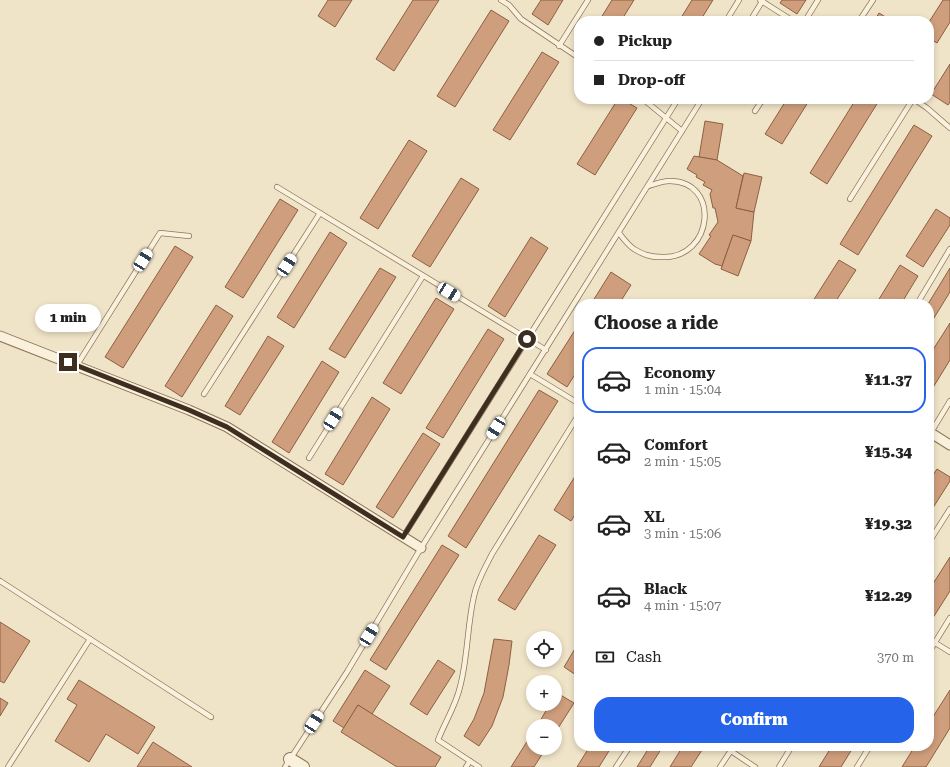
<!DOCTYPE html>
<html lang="en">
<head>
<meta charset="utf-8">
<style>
  :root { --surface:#fff; --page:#f2f2f2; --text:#222; --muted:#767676; --line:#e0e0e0; --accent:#2563eb }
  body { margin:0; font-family:"Roboto Serif",serif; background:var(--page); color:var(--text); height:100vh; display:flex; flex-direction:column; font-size:15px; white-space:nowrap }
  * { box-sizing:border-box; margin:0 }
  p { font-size:13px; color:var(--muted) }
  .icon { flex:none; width:22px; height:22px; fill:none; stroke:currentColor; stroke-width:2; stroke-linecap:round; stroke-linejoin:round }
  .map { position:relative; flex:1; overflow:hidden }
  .drawer { position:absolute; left:574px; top:299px; width:360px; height:452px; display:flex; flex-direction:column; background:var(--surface); border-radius:16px; box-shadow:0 2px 6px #0003 }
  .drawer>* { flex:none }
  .top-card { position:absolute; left:574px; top:16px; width:360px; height:88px; border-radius:16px; box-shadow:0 2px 6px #0003; display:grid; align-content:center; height:88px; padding:0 20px; background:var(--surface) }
  .controls { position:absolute; left:526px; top:631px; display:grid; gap:8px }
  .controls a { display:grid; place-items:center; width:36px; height:36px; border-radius:50%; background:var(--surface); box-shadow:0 2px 6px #0003; font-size:20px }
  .end { position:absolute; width:18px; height:18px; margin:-9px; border:5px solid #3d2e20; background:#fff; box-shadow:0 0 0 2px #fff }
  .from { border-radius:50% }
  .bubble { position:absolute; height:28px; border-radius:14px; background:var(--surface); box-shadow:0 2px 6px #0003; font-size:13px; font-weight:800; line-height:28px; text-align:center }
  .car { position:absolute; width:12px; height:24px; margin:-12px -6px; border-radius:5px; box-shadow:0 0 3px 1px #0007; background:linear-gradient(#fff 24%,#345 0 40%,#fff 0 76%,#345 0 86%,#fff 0) }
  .top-card b { display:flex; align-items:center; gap:14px; height:38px; font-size:15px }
  .top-card b+b { border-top:1px solid var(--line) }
  .top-card i { width:10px; height:10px; background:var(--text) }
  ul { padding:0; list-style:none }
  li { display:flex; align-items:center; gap:12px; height:66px; margin:0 8px 6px; padding:0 12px; border:2px solid transparent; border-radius:16px }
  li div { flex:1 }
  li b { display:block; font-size:15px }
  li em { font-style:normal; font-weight:800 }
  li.selected { border-color:var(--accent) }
  li>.icon { width:36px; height:36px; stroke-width:1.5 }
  h2 { padding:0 20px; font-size:18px; line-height:48px }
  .pay { display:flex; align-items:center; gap:10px; height:44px; padding:0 20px; font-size:15px }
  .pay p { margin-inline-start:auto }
  .primary-button { display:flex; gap:8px; margin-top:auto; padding:8px 20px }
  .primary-button a { flex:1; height:46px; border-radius:16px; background:var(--accent); color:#fff; font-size:16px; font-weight:800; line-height:46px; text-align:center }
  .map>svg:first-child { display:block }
  .building { fill:#cf9f7d; stroke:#8d5f41 }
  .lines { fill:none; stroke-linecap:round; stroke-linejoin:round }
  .service-casing { stroke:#8d765c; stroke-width:6 }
  .minor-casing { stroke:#8d765c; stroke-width:11 }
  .tertiary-casing { stroke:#8d765c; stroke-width:14 }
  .service { stroke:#faf1dc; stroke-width:4.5 }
  .minor { stroke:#faf1dc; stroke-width:9 }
  .tertiary { stroke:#faf1dc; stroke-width:12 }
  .route { stroke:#3d2e20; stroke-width:5 }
</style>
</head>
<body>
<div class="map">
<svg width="950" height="767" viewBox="0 0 950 767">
  <rect width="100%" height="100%" fill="#f0e4c8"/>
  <g class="building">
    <path d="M328,0H352L335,27L318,16Z"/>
    <path d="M413,0H439L394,71L376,59Z"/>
    <path d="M541,0H563L548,25L532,14Z"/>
    <path d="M612,0H634L621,21H599Z"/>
    <path d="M692,0H713L700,21H679Z"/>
    <path d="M782,0H806L797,14L780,3Z"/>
    <path d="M943,0H950V22L937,43L929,38V22Z"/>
    <path d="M491,10L509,21L455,107L437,96Z"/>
    <path d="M879,13L892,21H874Z"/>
    <path d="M542,52L559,62L510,140L493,130Z"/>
    <path d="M950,64V102L948,105L931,94Z"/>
    <path d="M618,99H622L637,108L595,175L577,164Z"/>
    <path d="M787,99H810L782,144L765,134Z"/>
    <path d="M856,99H880L827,184L810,173Z"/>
    <path d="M705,121L723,124L717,160L699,157Z"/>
    <path d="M914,125L932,136L858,255L840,244Z"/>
    <path d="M409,140L427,151L378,229L360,218Z"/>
    <path d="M694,156L717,160L743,176L736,208L754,212L751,241L733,235L722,266L715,264L699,254L711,236L709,235L718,222L715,208H713L710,194L712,190L703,185L705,182L696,177L697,175L687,169Z"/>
    <path d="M744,173L762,177L754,212L736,208Z"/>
    <path d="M461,178L479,189L430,267L412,256Z"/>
    <path d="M280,199L298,210L243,298L225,287Z"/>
    <path d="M936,209L950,218V225L923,267L906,256Z"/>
    <path d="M330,232L347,243L294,328L277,317Z"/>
    <path d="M733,235L751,241L738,276L721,269Z"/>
    <path d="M531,237L548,248L505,317L488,306Z"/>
    <path d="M175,246L193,257L123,368L105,357Z"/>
    <path d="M839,260L856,270L834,304H811Z"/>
    <path d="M900,265L918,276L901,304H876Z"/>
    <path d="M380,268L396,277L345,358L329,349Z"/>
    <path d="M950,268V292L929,326V304H928Z"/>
    <path d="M611,272L631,285L619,304H591Z"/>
    <path d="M436,298L454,309L401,394L383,383Z"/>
    <path d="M216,305L233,316L182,397L165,386Z"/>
    <path d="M950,323V360L929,394V356Z"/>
    <path d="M579,324V368L567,387L547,374Z"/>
    <path d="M488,329L504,339L443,438L426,428Z"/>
    <path d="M268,336L284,346L240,415L225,406Z"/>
    <path d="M322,361L339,372L289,453L272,442Z"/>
    <path d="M539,390L558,401L466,548L448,536Z"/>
    <path d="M372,397L390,409L343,485L325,474Z"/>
    <path d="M423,433L440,444L393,518L376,507Z"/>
    <path d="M937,469L950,477V481L929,514V481Z"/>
    <path d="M579,470V508L571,521L554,510Z"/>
    <path d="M539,535L556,545L515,610L498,600Z"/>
    <path d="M442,545L459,555L386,670L370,660Z"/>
    <path d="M950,557V591L929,624V590Z"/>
    <path d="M0,622L30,641L4,683L0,681Z"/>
    <path d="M494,639L512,641L509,665L503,697L492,726L479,746L464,736L474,719L484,693Z"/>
    <path d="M579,642V677L564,667Z"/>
    <path d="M438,660L455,671L427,715L410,704Z"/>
    <path d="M365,670L390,686L372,714L358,705L344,728L333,721Z"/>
    <path d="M79,680L155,727L138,754L106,734L89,762L55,741L77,705L67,699Z"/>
    <path d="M950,690V728L926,767H902L915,746H929V723Z"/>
    <path d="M557,693L574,703L555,733V726H537L550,704H555V697Z"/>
    <path d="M0,698L8,703L0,716Z"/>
    <path d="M358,705L441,757L435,767H397L341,732Z"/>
    <path d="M533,732V748H546L534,767H511Z"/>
    <path d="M153,742L192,767H137Z"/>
    <path d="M590,746H612L599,767H577Z"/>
    <path d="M650,746H663L650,767H637Z"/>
    <path d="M683,746L704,747L691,767H670Z"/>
    <path d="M832,746H854L841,767H819Z"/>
  </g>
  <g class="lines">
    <g class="service-casing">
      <g id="service">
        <path d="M501,0L509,5L521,19L579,58"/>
        <path d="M760,0L793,21"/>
        <path d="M726,21L739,0"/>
        <path d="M750,21L763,0"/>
        <path d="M805,21L818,0"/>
        <path d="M859,21L873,0"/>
        <path d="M559,46L588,0"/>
        <path d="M643,99L682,131"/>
        <path d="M914,99L927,108L950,128"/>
        <path d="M755,111L763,99"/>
        <path d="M277,187L546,350"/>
        <path d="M850,199L913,99"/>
        <path d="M619,233C623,238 628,245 634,249C644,255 650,257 662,257C714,259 721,180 669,181C663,181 655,184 648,186"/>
        <path d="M917,304L950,249"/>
        <path d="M77,365L160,233L189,236"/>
        <path d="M204,394L320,213"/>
        <path d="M930,434L950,401"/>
        <path d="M309,458L423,276"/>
        <path d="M403,537L678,99"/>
        <path d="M929,542L950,509"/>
        <path d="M0,581L211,717"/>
        <path d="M929,639L950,652"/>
        <path d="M929,652L950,618"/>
        <path d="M731,751L755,767"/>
        <path d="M8,767L90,639"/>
        <path d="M285,767L347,672L421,548L702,99"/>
        <path d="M466,767L470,761"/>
        <path d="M479,767L438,740C445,722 456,705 460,687C468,657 467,626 474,596C477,581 485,568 492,554L579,414L578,403L530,374"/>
        <path d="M616,767L630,746"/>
        <path d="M720,767L734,746"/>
        <path d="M779,767L792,746"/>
        <path d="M857,767L870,746"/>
      </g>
    </g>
    <g class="minor-casing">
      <g id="minor">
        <path d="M0,336L189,410L227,427L421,548"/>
        <path d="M931,433L950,445"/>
      </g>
    </g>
    <g class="tertiary-casing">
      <path id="tertiary" d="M290,759L303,767"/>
    </g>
    <use href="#service" class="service"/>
    <use href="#minor" class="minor"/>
    <use href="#tertiary" class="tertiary"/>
  </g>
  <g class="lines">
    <path class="route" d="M68,362L189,410L227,427L403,537L527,339"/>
  </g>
</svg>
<div class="controls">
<a><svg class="icon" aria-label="locate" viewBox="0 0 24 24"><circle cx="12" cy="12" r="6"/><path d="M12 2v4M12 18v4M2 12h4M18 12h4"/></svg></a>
<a>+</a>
<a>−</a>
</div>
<i class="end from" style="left:527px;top:339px"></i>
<i class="end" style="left:68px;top:362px"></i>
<div class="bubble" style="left:35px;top:304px;width:66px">1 min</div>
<i class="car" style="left:143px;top:260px;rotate:32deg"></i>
<i class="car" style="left:287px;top:265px;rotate:33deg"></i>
<i class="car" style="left:449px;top:292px;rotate:121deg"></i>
<i class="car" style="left:333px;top:419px;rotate:32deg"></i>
<i class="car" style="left:496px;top:428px;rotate:212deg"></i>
<i class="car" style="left:369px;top:635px;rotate:31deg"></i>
<i class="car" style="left:314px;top:722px;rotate:33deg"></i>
<div class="top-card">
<b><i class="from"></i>Pickup</b>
<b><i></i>Drop-off</b>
</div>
<section class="drawer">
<h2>Choose a ride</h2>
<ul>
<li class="selected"><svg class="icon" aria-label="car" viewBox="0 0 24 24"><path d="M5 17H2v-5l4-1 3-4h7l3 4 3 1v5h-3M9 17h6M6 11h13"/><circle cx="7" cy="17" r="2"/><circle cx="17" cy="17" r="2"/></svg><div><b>Economy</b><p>1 min · 15:04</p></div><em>¥11.37</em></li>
<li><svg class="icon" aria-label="car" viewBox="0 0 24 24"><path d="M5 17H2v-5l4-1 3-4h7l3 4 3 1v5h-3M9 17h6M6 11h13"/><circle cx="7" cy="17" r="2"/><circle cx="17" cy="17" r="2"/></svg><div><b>Comfort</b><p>2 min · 15:05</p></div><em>¥15.34</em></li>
<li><svg class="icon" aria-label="car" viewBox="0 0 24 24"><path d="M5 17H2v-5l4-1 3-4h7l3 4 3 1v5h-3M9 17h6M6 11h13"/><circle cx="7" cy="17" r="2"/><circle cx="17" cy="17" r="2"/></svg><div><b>XL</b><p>3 min · 15:06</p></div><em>¥19.32</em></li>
<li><svg class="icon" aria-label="car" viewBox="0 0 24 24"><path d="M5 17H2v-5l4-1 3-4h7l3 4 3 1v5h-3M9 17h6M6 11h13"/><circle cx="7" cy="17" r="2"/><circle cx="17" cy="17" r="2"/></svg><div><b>Black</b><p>4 min · 15:07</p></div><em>¥12.29</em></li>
</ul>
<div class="pay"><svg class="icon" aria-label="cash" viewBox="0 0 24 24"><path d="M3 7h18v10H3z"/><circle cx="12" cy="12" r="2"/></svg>Cash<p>370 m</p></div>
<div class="primary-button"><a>Confirm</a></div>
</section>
</div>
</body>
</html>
